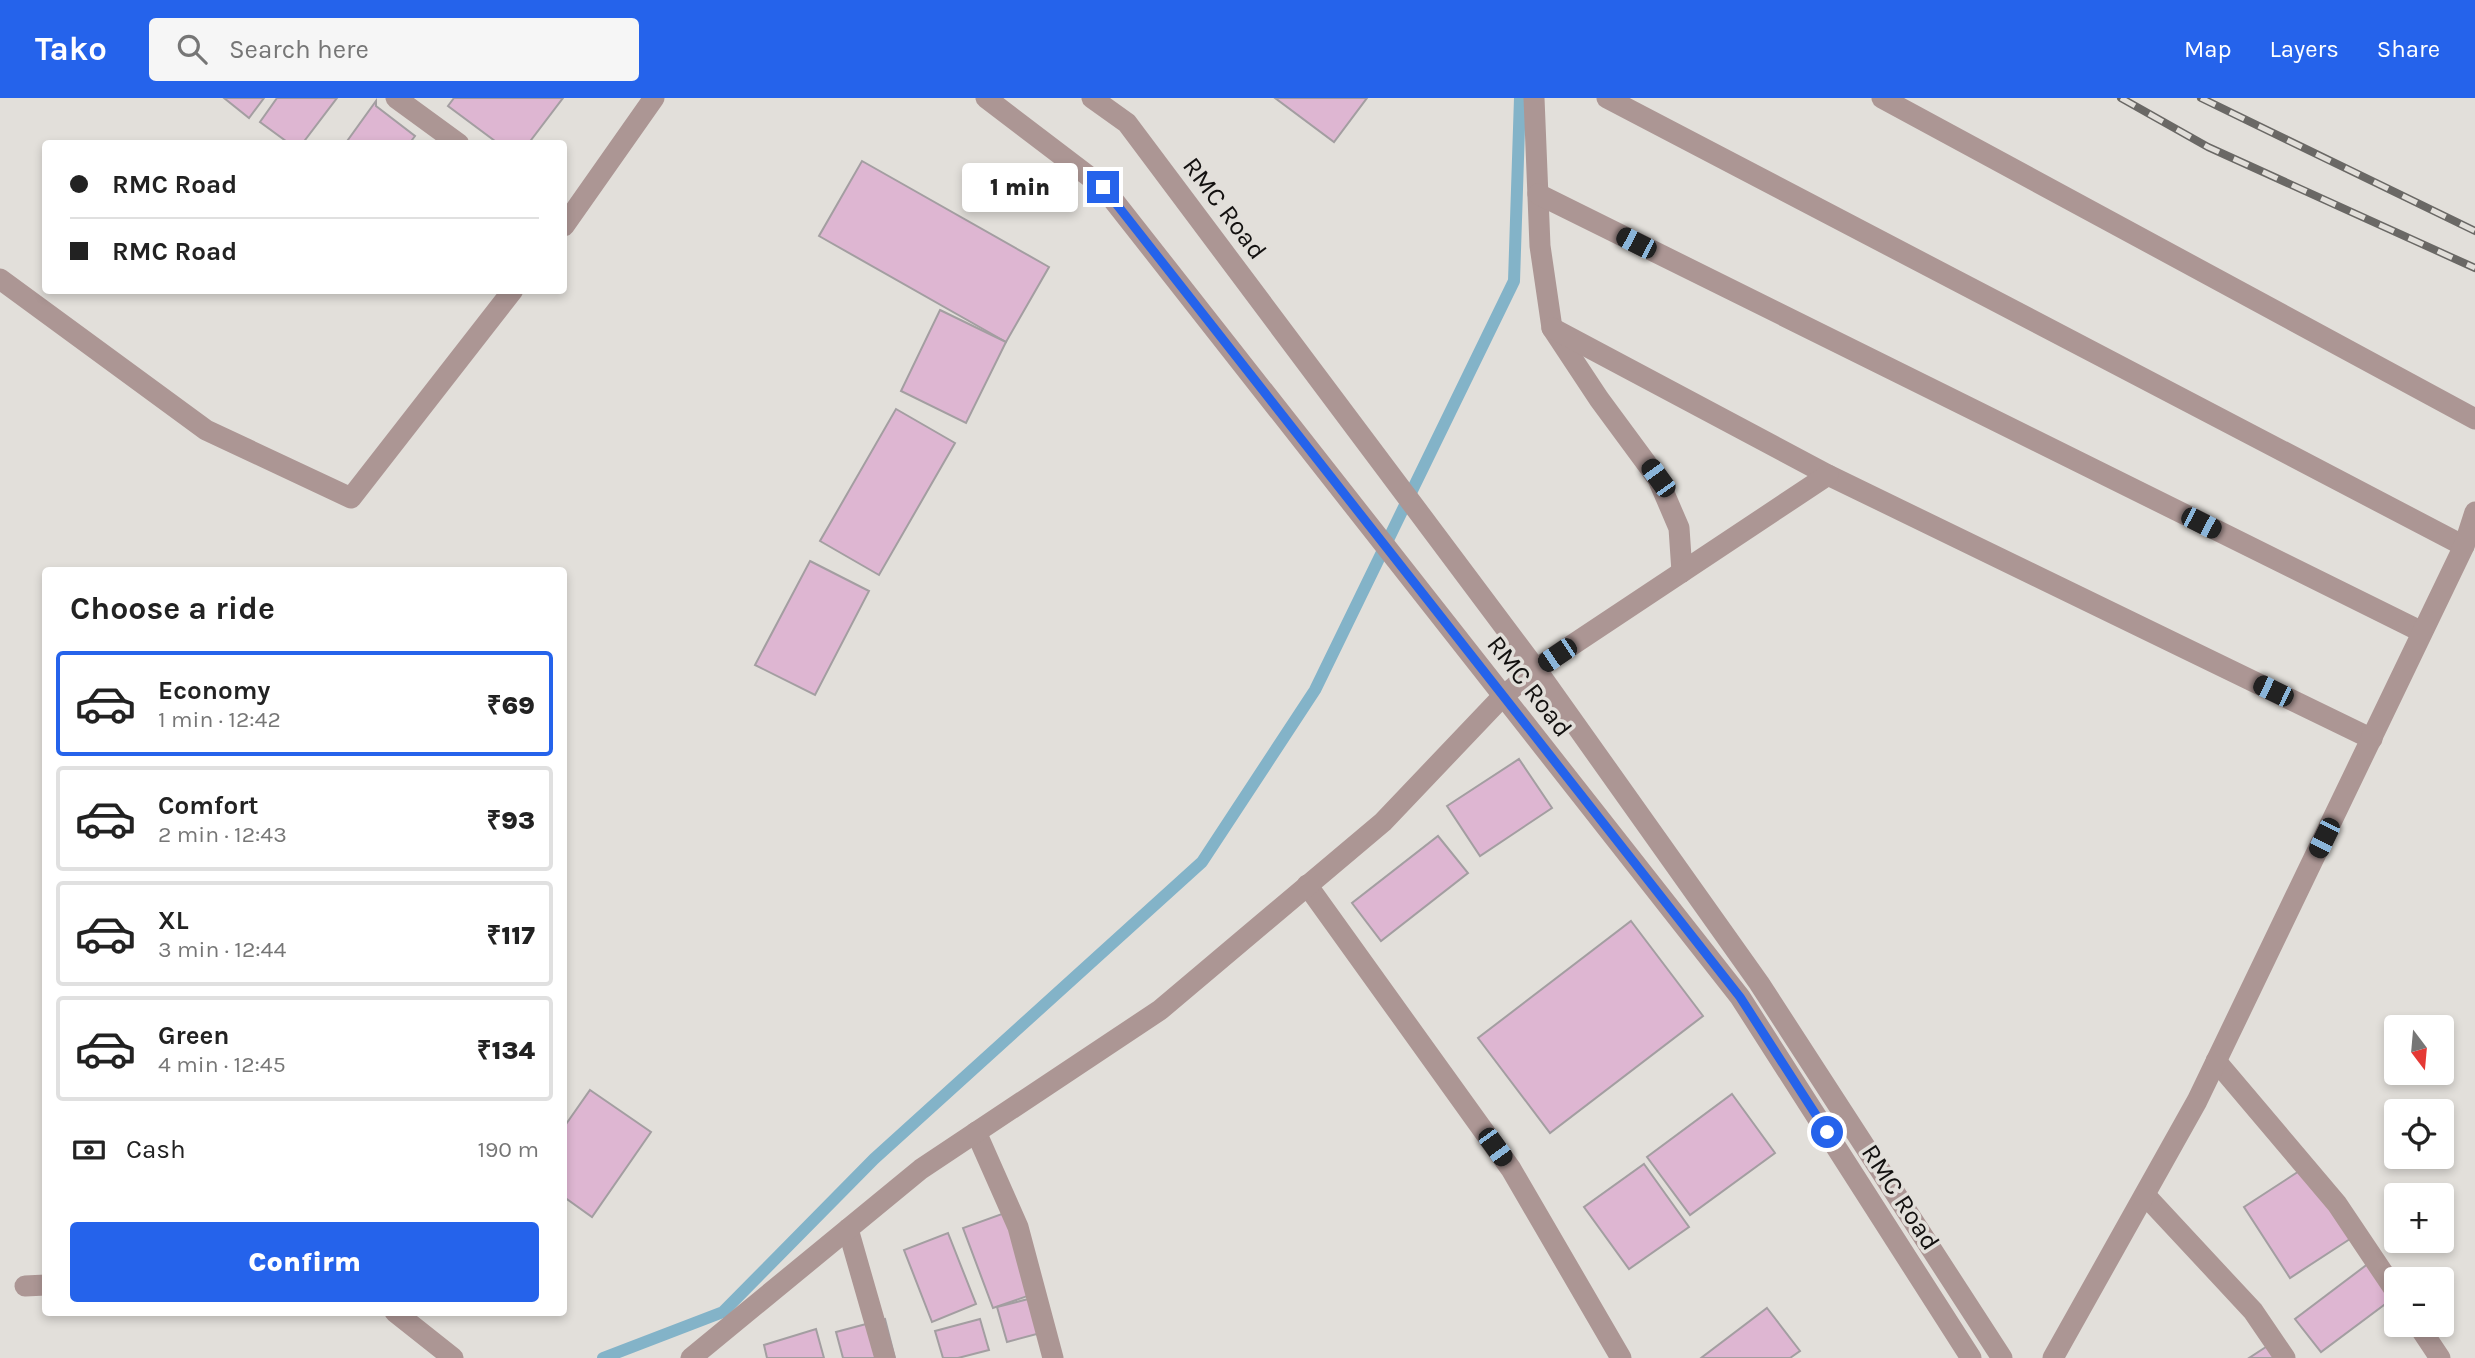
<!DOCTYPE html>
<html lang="en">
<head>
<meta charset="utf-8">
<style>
  :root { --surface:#fff; --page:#f6f6f6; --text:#222; --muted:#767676; --line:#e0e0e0; --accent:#2563eb }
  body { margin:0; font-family:Karla,sans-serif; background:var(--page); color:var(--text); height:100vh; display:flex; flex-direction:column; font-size:26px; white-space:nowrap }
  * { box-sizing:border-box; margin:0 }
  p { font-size:23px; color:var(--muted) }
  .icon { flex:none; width:38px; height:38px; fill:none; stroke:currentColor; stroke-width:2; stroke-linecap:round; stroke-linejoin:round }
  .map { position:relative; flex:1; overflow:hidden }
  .sheet { position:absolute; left:42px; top:469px; width:525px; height:749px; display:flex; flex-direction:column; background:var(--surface); border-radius:7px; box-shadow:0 4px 10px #0003 }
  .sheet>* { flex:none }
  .banner { position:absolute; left:42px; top:42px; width:525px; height:154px; border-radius:7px; box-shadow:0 4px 10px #0003; display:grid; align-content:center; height:154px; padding:0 28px; background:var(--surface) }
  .needle { width:46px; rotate:164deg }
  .controls { position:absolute; left:2384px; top:917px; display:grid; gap:14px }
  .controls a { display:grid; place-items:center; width:70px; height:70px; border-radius:7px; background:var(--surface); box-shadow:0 4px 10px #0003; font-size:35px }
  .end { position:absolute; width:32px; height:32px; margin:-16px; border:9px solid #2563eb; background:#fff; box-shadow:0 0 0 4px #fff }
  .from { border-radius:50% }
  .bubble { position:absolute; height:49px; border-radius:7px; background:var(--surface); box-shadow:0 4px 10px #0003; font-size:23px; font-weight:800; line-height:49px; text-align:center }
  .car { position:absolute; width:21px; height:42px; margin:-21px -10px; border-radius:9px; box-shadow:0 0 5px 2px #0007; background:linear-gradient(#222 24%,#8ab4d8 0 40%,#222 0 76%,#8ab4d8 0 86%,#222 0) }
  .banner b { display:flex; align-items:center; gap:24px; height:66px; font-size:26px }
  .banner b+b { border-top:2px solid var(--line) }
  .banner i { width:18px; height:18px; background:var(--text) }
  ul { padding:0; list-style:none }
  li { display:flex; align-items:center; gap:21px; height:105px; margin:0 14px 10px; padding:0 14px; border:4px solid var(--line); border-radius:7px }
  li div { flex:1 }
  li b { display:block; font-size:26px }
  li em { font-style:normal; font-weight:800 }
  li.active { border-color:var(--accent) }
  li>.icon { width:63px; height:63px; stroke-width:1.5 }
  h2 { padding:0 28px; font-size:32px; line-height:84px }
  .pay { display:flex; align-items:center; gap:18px; height:77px; padding:0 28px; font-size:26px }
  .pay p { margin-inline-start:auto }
  .cta { display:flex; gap:14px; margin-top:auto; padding:14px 28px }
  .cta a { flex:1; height:80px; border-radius:7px; background:var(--accent); color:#fff; font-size:28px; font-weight:800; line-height:80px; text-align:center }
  header { display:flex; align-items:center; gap:42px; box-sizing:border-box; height:98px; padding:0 35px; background:var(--accent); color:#fff }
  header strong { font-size:33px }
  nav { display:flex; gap:38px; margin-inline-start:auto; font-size:24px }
  .search { width:490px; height:63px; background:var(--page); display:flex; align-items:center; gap:18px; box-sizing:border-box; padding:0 24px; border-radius:7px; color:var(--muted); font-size:26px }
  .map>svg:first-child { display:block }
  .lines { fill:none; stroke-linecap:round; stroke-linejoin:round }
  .stream { stroke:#83b3c8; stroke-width:12 }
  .building { fill:#deb6d2; stroke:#a39ea1; stroke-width:2 }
  .minor { stroke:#ac9694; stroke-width:21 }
  .rail-casing { stroke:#6a6865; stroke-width:8 }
  .rail { stroke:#e2dfda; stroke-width:5; stroke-dasharray:16; stroke-linecap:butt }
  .route { stroke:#2563eb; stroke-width:9 }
  .labels { text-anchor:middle; stroke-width:7; stroke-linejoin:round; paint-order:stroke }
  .street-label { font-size:26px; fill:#131110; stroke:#e2dfda }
</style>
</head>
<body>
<header>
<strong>Tako</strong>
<div class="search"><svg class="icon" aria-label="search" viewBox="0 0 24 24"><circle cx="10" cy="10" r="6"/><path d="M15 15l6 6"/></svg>Search here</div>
<nav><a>Map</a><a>Layers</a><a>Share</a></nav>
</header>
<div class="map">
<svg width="2475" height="1260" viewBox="0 0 2475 1260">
  <rect width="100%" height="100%" fill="#e2dfda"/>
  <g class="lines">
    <path class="stream" d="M603,1260L723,1214L874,1061L1202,764L1315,592L1514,183L1520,0"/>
  </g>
  <g class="building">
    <path d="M224,0H264L249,20Z"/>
    <path d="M277,0H337L302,46H290L260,24Z"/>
    <path d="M454,0H563L528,46H499L448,8Z"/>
    <path d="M1275,0H1367L1334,44Z"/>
    <path d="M376,3V8L415,38L409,46H345Z"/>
    <path d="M862,63L1049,169L1006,244L819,138Z"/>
    <path d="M940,212L1006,244L966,325L901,293Z"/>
    <path d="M896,311L955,345L879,477L820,443Z"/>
    <path d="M810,463L869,493L815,597L755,567Z"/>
    <path d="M1519,661L1552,710L1480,758L1447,708Z"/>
    <path d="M1438,738L1468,775L1381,843L1352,805Z"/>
    <path d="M1631,823L1703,918L1550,1035L1478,940Z"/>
    <path d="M590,992L651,1034L592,1119L564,1099V1029Z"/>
    <path d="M1732,996L1775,1055L1690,1117L1647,1059Z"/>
    <path d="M1644,1066L1689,1129L1629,1171L1584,1109Z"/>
    <path d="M2307,1068L2353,1139L2290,1180L2244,1109Z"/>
    <path d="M1013,1112L1042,1193L993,1210L963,1130Z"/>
    <path d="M948,1135L976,1206L932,1224L904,1152Z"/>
    <path d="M2373,1162L2396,1198L2321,1254L2295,1221Z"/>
    <path d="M1040,1198L1048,1233L1007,1244L997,1209Z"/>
    <path d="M1767,1210L1800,1253L1790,1260H1701Z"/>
    <path d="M885,1221L895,1260H843L836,1234Z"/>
    <path d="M980,1221L989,1252L958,1260H943L935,1233Z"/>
    <path d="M816,1231L824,1260H767L764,1247Z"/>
    <path d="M2275,1243L2287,1260H2249Z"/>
  </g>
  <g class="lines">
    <g class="minor">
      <path d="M396,0L459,46"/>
      <path d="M986,0L1103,89L1740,899L1971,1260"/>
      <path d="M1092,0L1127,25L1536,571L1759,885L2002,1260"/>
      <path d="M1534,0L1540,148L1552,230L1599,301L1658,381L1679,430L1682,474"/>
      <path d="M1607,0L2464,448"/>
      <path d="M1882,0L2475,321"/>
      <path d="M1538,96L2422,534"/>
      <path d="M564,128L654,0"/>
      <path d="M0,181L206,332L351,400L513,192"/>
      <path d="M1552,230L1828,377L2372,641"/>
      <path d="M1307,787L1511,1071L1621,1260"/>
      <path d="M2216,963L2337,1106L2396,1194"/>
      <path d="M976,1034L1018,1129L1053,1260"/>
      <path d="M2145,1097L2253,1213L2285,1260"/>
      <path d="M848,1131L885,1260"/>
      <path d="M25,1188L46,1187"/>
      <path d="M395,1214L453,1260"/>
      <path d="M2418,1227L2440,1260"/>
      <path d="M691,1260L921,1071L1160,912L1383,724L1502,599L1536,571L1828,377"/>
      <path d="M2053,1260L2197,1003L2464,448L2475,414"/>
    </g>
    <g class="rail-casing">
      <g id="rail">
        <path d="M2121,0L2208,49L2475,170"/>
        <path d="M2201,0L2475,133"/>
      </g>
    </g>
    <use href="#rail" class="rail"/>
  </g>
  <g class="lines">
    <path class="route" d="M1103,89L1740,899L1827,1034"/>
  </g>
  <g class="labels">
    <g class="street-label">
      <text transform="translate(1225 110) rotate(53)" y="9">RMC Road</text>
      <text transform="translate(1530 588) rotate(52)" y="9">RMC Road</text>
      <text transform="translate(1901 1099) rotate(57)" y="9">RMC Road</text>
    </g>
  </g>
</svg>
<div class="controls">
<a><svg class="needle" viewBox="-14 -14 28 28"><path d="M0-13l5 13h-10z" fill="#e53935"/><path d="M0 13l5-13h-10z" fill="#767676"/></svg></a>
<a><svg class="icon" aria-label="locate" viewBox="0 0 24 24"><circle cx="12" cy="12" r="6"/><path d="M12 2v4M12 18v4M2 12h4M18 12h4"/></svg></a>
<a>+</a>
<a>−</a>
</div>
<i class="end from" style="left:1827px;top:1034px"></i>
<i class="end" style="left:1103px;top:89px"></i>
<div class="bubble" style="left:962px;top:65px;width:116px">1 min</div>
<i class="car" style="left:1636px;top:145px;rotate:297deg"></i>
<i class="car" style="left:1658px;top:380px;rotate:324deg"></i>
<i class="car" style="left:2201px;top:425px;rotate:117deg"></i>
<i class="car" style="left:1557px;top:557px;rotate:236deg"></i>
<i class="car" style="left:2273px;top:593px;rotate:296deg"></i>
<i class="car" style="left:2324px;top:740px;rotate:206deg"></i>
<i class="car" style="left:1495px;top:1049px;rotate:144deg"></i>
<div class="banner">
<b><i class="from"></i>RMC Road</b>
<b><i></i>RMC Road</b>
</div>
<section class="sheet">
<h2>Choose a ride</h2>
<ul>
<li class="active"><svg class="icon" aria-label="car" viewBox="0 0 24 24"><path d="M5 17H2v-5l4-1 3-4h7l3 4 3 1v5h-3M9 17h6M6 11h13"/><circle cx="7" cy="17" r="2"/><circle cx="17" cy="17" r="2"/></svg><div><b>Economy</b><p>1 min · 12:42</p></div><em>₹69</em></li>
<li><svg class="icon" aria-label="car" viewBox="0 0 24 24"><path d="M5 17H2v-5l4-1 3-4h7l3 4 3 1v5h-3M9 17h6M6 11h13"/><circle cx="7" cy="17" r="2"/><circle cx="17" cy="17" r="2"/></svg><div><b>Comfort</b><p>2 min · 12:43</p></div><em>₹93</em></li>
<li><svg class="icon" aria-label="car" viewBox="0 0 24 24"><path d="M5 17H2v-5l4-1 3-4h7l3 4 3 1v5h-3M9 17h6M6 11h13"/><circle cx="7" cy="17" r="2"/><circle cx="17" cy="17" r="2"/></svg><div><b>XL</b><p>3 min · 12:44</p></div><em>₹117</em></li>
<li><svg class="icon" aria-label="car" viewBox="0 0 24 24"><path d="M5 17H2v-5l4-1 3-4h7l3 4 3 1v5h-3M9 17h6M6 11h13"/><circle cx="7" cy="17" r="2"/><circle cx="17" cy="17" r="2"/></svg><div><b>Green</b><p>4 min · 12:45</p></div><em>₹134</em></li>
</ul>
<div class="pay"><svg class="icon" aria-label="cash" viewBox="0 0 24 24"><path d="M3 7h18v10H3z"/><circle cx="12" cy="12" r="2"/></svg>Cash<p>190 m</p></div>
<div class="cta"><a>Confirm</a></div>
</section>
</div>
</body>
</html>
